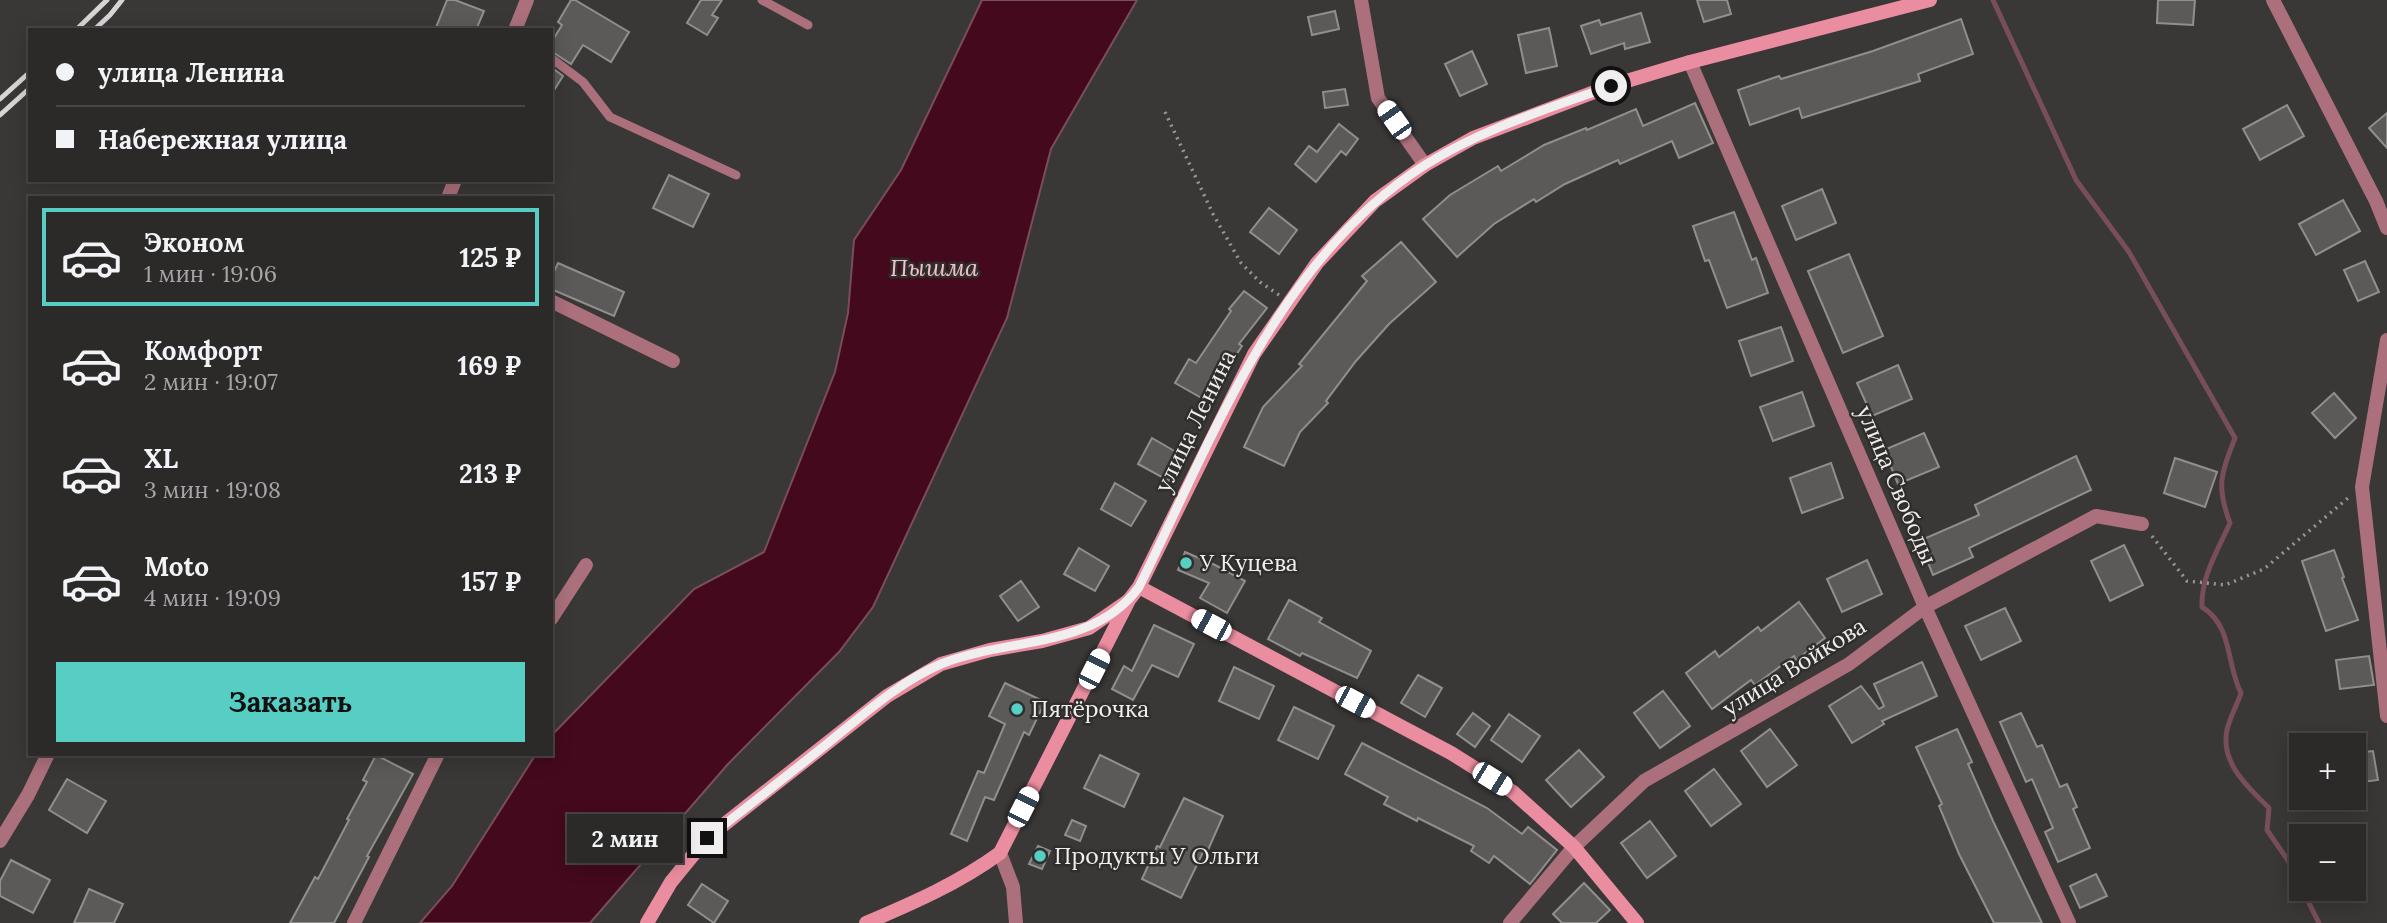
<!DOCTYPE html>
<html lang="ru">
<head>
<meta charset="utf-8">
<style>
  :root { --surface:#2c2929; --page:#343131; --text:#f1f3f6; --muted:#a6a6a8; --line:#484546; --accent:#56cec3 }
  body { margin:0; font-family:Lora,serif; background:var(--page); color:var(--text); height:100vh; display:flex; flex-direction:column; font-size:26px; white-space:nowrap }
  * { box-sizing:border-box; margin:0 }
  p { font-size:23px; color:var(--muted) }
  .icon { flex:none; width:38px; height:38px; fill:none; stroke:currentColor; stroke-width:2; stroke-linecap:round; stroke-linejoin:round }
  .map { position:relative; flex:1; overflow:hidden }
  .drawer { position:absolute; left:28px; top:196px; width:525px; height:560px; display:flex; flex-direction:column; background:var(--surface); border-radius:0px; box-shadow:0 4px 18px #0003,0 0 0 2px var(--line) }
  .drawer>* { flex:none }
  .banner { position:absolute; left:28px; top:28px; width:525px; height:154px; border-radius:0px; box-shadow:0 4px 18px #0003,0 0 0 2px var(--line); display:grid; align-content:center; height:154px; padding:0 28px; background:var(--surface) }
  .controls { position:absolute; left:2289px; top:733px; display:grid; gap:14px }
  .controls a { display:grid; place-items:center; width:77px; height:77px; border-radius:0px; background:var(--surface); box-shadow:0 4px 18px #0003,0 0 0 2px var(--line); font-size:35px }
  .end { position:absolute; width:32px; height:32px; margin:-16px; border:9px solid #f0eeee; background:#111; box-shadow:0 0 0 4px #111 }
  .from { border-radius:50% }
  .bubble { position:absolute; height:49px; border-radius:0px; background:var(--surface); box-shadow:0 4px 18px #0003,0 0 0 2px var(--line); font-size:23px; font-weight:800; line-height:49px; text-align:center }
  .car { position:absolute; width:21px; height:42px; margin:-21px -10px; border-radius:9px; box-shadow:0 0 5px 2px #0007; background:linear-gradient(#fff 24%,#345 0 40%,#fff 0 76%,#345 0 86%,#fff 0) }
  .banner b { display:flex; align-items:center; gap:24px; height:66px; font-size:26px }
  .banner b+b { border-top:2px solid var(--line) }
  .banner i { width:18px; height:18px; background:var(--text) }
  ul { padding:12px 0 0; list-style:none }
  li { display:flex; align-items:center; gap:21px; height:98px; margin:0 14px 10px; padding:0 14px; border:4px solid transparent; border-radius:0px }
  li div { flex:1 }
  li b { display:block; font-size:26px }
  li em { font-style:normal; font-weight:800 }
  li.selected { border-color:var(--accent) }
  li>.icon { width:63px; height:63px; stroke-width:1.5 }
  .action { display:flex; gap:14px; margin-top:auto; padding:14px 28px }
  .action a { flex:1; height:80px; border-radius:0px; background:var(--accent); color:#111; font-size:28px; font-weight:800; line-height:80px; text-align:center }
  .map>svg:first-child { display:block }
  .water { fill:#44091c; stroke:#784e5b; stroke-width:2 }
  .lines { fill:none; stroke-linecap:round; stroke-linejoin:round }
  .stream { stroke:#784e5b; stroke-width:5 }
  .building { fill:#5c5959; stroke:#918e8e; stroke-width:2 }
  .path { stroke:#989696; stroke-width:3.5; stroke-dasharray:2 5; stroke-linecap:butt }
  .lane { stroke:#ab707b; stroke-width:9 }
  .street { stroke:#ab707b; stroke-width:14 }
  .secondary { stroke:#eb8da0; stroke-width:14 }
  .rail { stroke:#d7d5d5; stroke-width:5 }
  .route { stroke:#f0eeee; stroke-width:9 }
  .poi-dot { fill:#56cec3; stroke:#302d2d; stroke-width:2.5 }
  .labels { text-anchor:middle; stroke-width:5; stroke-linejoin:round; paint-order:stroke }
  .street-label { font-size:23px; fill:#f0eeee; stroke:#302d2d }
  .poi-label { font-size:23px; fill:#f0eeee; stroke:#302d2d; text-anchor:start }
  .water-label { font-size:24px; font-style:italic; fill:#f1c1c9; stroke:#302d2d }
</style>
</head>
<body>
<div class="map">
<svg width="2387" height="923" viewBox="0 0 2387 923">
  <rect width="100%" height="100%" fill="#3a3737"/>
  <path class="water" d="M982,0H1137L1051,149L1007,318L873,607L839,652L728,764L590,923H420L452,886L536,754H551V736L694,589L764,552L835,372L848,313L854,240L901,170Z"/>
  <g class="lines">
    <path class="stream" d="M1993,0L2076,180L2129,252L2235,438C2221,474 2216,486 2230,523C2218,550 2201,576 2202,607C2233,626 2226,664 2241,693C2237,705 2230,717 2227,730C2220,763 2248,787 2269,808L2267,830L2287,859L2319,923"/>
  </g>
  <g class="building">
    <path d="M447,0H455L484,11L476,30H435Z"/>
    <path d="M571,0H575L629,32L611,62L583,45L571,64L551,51V43L562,25L558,22Z"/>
    <path d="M701,0H722L712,15L718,18L707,35L687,23Z"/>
    <path d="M1697,0H1727L1731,14L1704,22Z"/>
    <path d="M2158,0H2195L2193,25L2157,23Z"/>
    <path d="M1335,11L1339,29L1312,35L1308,17Z"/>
    <path d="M1641,13L1650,42L1625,49L1624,43L1591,54L1581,26L1599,20L1601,25Z"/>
    <path d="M1961,19L1973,54L1918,74L1920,81L1802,118L1799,108L1750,125L1738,90L1779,76L1781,79L1873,51Z"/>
    <path d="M1549,28L1557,66L1526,73L1518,35Z"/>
    <path d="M1472,51L1487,84L1460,96L1445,64Z"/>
    <path d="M551,67L563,76L551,95Z"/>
    <path d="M1345,89L1348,105L1325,108L1323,92Z"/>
    <path d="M1695,103L1713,143L1679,158L1672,141L1620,164L1618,160L1565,184L1536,202L1534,199L1494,224L1457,257L1423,219L1450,195L1498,166L1501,171L1544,145L1586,128L1587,130L1636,109L1643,126Z"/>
    <path d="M2287,105L2304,136L2260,160L2243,129Z"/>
    <path d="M2387,113V148L2369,128Z"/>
    <path d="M1339,124L1358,139L1346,155L1341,151L1316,182L1295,164L1309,146L1317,152Z"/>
    <path d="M669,175L709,194L693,227L653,208Z"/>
    <path d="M1822,189L1836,223L1796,240L1782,206Z"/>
    <path d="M2343,200L2360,231L2316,255L2299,224Z"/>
    <path d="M1269,208L1297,230L1279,254L1250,232Z"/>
    <path d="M1734,212L1752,260L1756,258L1768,293L1727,308L1709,260L1705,261L1693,226Z"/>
    <path d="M1401,242L1436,282L1389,324L1356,361L1326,401L1328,403L1300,432L1284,466L1244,447L1263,407L1302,366L1299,364L1367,281L1362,276Z"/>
    <path d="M1849,254L1883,336L1843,353L1808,271Z"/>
    <path d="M2365,261L2379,292L2358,301L2344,270Z"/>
    <path d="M558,263L624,292L614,316L551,289V278Z"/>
    <path d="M1244,291L1267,308L1239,344L1242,346L1229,366L1225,364L1205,400L1175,383L1189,359L1196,363L1231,311L1229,309Z"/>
    <path d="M1781,327L1793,361L1751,376L1739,341Z"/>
    <path d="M1898,365L1912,399L1872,416L1857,383Z"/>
    <path d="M1802,392L1814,426L1773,441L1760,407Z"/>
    <path d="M2334,393L2356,418L2335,438L2312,413Z"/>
    <path d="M1924,433L1939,467L1898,484L1884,450Z"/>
    <path d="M1152,438L1183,456L1169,481L1138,464Z"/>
    <path d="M2076,456L2091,490L1969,548L1973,557L1933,575L1919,541L1979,515L1975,505Z"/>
    <path d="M2175,458L2217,472L2205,507L2164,493Z"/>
    <path d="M1831,463L1843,498L1802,513L1790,478Z"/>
    <path d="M1115,483L1146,501L1131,526L1101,509Z"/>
    <path d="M2124,545L2143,585L2110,601L2091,561Z"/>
    <path d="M1079,548L1109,566L1095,591L1064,574Z"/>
    <path d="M2334,550L2344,577L2342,578L2358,620L2326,631L2302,561Z"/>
    <path d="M1185,552L1215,565L1245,581L1227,613L1200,598L1209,583L1178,570Z"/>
    <path d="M1867,560L1882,594L1842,612L1827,579Z"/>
    <path d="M1021,581L1039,607L1018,621L1000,596Z"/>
    <path d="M1289,600L1322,618L1319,622L1371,651L1357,678L1302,653L1300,656L1268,639Z"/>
    <path d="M1799,602L1825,638L1796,660L1794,656L1755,685L1751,680L1712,709L1686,673L1715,651L1719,657L1758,627L1761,631Z"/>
    <path d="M2005,608L2021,641L1981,660L1965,626Z"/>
    <path d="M1154,625L1194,644L1178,677L1152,665L1133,700L1112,689L1124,666L1132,671Z"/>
    <path d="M2369,656L2374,685L2340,689L2336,660Z"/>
    <path d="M1922,662L1937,696L1882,721L1884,724L1852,743L1829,706L1861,686L1879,709L1884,706L1874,684Z"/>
    <path d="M1234,667L1274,686L1259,719L1219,701Z"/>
    <path d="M1418,675L1442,688L1425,717L1401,703Z"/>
    <path d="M1005,683L1045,702L1029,735L1024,732L994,800L985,797L967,841L951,834L978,771L984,773L1005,724L989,716Z"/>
    <path d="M1663,691L1690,726L1660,748L1634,713Z"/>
    <path d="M1294,707L1334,726L1318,759L1278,740Z"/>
    <path d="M1473,713L1490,726L1475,747L1457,734Z"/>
    <path d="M2021,713L2037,747L2042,745L2060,787L2067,784L2077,807L2073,809L2090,848L2058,862L2045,832L2053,828L2032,779L2026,782L2000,722Z"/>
    <path d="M1509,714L1540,736L1522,762L1491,740Z"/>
    <path d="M1770,729L1797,765L1767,787L1741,751Z"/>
    <path d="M1957,729L1972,762L1968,764L1993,821L2042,923H1994L1959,854L1939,806L1942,804L1916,747Z"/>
    <path d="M1362,743L1487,808L1522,834L1528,827L1557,850L1530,884L1494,856L1489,863L1471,851L1474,846L1418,818L1417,821L1384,804L1388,797L1345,774Z"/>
    <path d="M1579,750L1604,777L1571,807L1546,780Z"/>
    <path d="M2373,751L2378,780L2354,783V753Z"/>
    <path d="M376,755L413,774L367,856L369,857L334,923H290L315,877L318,879L349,820L347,819L367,782L363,780Z"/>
    <path d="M1100,755L1139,774L1124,807L1084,788Z"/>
    <path d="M1714,769L1741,804L1711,826L1685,791Z"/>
    <path d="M67,779L106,801L87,833L49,810Z"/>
    <path d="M1184,798L1223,816L1208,850L1205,848L1181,898L1142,879L1157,846L1160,847Z"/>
    <path d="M1072,820L1086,826L1080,841L1065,835Z"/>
    <path d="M1650,821L1676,856L1647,878L1621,843Z"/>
    <path d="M1038,846L1050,851L1042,869L1029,864Z"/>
    <path d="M11,860L50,880L33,913L0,896V881Z"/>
    <path d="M2096,874L2107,896L2080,908L2070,886Z"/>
    <path d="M1584,883L1610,910L1596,923H1562L1553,914Z"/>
    <path d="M702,884L728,901L714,923L688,905Z"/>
    <path d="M89,889L123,904L114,923H74Z"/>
  </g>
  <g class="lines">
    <g class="path">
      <path d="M1165,112L1213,214L1241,263L1260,282L1279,295"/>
      <path d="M2152,536L2187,581L2225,585L2264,569L2348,498"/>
    </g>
    <g class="lane">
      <path d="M762,0L808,25"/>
      <path d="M551,58L583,82L610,117L736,175"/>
    </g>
    <g class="street">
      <path d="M1361,0L1378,98L1425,165"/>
      <path d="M2273,0L2376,201L2387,228"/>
      <path d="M515,30L527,0"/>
      <path d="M1690,62L1925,607L2069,923"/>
      <path d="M448,198L455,180"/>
      <path d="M551,301L673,361"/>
      <path d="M2387,340L2362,487L2387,716"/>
      <path d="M551,619L586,565"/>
      <path d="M0,841L28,795L48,754"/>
      <path d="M1000,853L1013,887L1016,923"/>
      <path d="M354,923L438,754"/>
      <path d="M1510,923L1574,847L1644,781L1849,664L1925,607L2096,516L2142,524"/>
    </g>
    <g class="secondary">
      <path d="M1139,587L1451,753L1513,792L1574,847L1637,923"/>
      <path d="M647,923L671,882L707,838L887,696L941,664L990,650L1042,641L1089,628L1128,601"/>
      <path d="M866,923C913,903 959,883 1000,853L1129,600L1139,587L1254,354L1317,263L1375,201L1425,165L1473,138L1610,86L1690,62L1930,0"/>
    </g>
    <g class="rail">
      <path d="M76,30L107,0"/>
      <path d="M94,30L110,15L122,0"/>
      <path d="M0,99L30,72"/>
      <path d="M0,115L30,88"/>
    </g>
  </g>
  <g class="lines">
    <path class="route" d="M707,838C747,807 788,775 828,743C863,715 899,682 941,664C1007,637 1093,650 1139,587C1213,438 1278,258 1425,165C1482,129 1547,109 1611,86"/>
  </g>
  <g class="poi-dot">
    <circle cx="1186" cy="563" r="7"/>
    <circle cx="1017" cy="709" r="7"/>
    <circle cx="1040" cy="856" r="7"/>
  </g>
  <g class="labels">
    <g class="street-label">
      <text transform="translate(1195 421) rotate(-64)" y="8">улица Ленина</text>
      <text transform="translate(1897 485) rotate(67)" y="8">улица Свободы</text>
      <text transform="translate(1794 667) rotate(-32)" y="8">улица Войкова</text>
    </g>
    <g class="poi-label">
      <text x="1200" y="571">У Куцева</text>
      <text x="1031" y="717">Пятёрочка</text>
      <text x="1054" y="864">Продукты У Ольги</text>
    </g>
    <g class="water-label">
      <text x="934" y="276">Пышма</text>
    </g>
  </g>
</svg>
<div class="controls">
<a>+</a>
<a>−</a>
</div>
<i class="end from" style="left:1611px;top:86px"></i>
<i class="end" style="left:707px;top:838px"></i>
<div class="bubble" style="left:567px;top:814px;width:116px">2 мин</div>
<i class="car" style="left:1394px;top:120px;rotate:325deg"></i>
<i class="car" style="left:1211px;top:625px;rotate:298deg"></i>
<i class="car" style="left:1094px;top:669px;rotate:27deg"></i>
<i class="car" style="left:1355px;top:702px;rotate:118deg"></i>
<i class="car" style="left:1492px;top:779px;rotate:122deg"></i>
<i class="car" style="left:1023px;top:807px;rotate:27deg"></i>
<div class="banner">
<b><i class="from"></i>улица Ленина</b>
<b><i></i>Набережная улица</b>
</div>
<section class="drawer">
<ul>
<li class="selected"><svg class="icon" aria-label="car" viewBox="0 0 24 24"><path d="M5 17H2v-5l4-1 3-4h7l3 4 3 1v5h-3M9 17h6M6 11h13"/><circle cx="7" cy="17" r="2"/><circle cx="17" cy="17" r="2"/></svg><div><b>Эконом</b><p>1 мин · 19:06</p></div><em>125 ₽</em></li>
<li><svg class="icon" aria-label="car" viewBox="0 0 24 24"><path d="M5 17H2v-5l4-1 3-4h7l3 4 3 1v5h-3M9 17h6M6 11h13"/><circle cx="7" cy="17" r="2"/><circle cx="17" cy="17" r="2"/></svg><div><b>Комфорт</b><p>2 мин · 19:07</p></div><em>169 ₽</em></li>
<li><svg class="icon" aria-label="car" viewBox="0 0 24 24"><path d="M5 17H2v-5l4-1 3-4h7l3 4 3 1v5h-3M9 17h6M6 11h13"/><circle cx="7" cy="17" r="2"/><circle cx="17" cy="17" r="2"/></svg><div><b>XL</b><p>3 мин · 19:08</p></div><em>213 ₽</em></li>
<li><svg class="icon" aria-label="car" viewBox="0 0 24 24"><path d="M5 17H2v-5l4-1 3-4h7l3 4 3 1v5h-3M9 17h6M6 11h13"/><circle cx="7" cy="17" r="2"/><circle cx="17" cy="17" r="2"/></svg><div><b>Moto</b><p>4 мин · 19:09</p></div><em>157 ₽</em></li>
</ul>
<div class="action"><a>Заказать</a></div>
</section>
</div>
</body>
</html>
